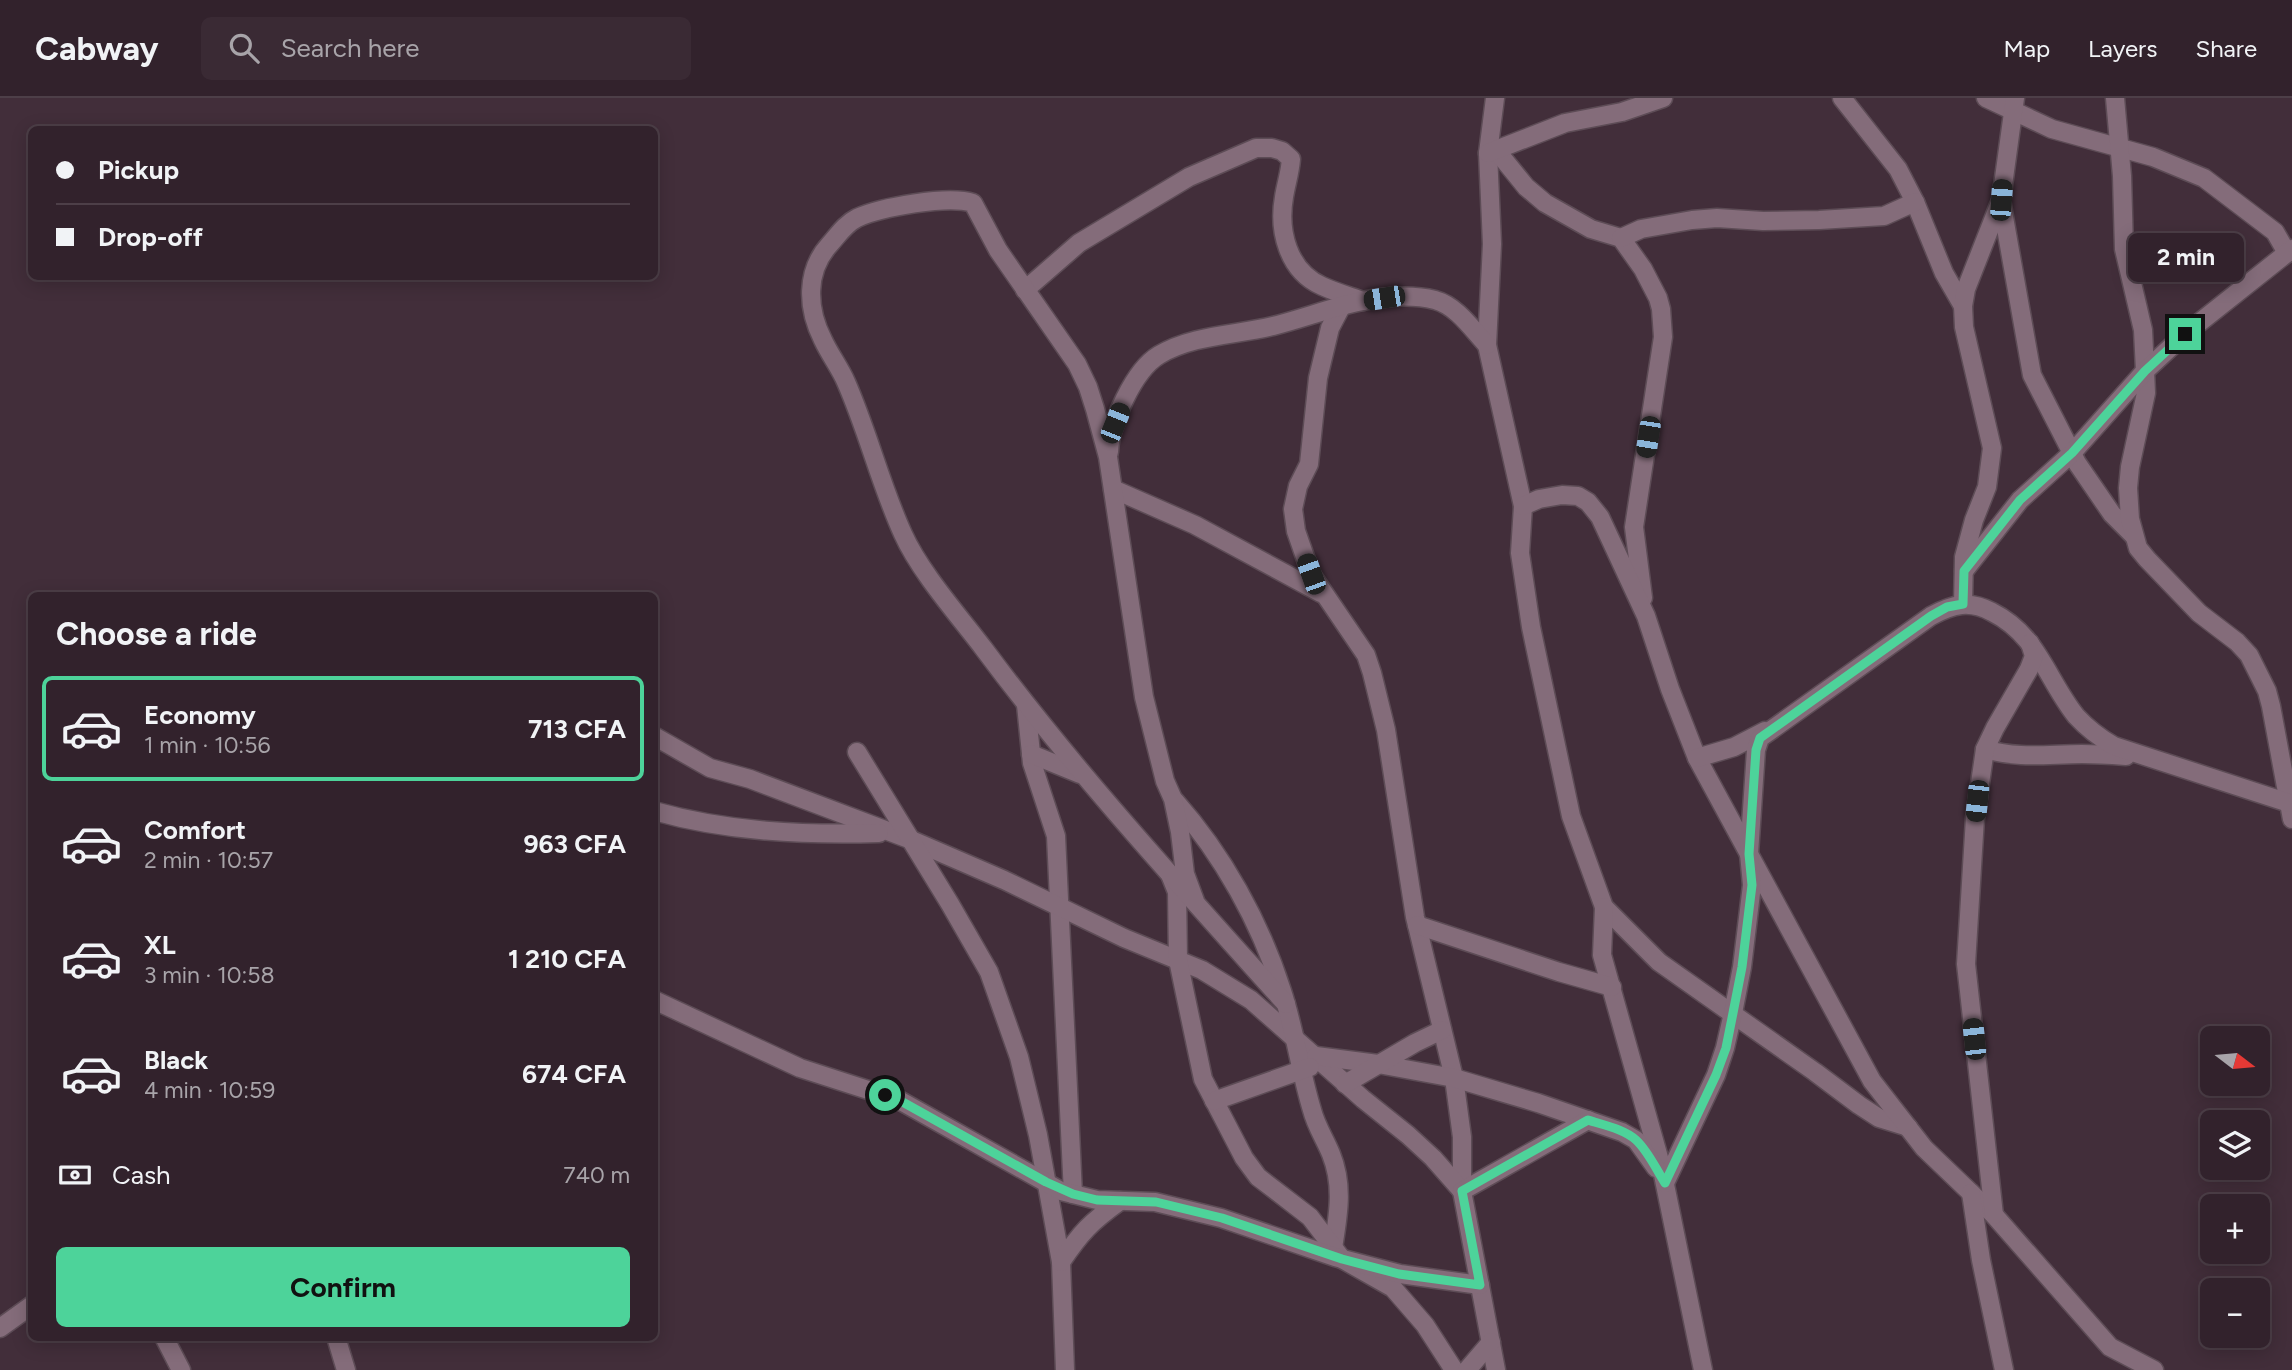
<!DOCTYPE html>
<html lang="en">
<head>
<meta charset="utf-8">
<style>
  :root { --surface:#32222c; --page:#3a2a34; --text:#f1f3f6; --muted:#a8a4a9; --line:#4d3f48; --accent:#4dd39a }
  body { margin:0; font-family:Figtree,sans-serif; background:var(--page); color:var(--text); height:100vh; display:flex; flex-direction:column; font-size:26px; white-space:nowrap }
  * { box-sizing:border-box; margin:0 }
  p { font-size:23px; color:var(--muted) }
  .icon { flex:none; width:38px; height:38px; fill:none; stroke:currentColor; stroke-width:2; stroke-linecap:round; stroke-linejoin:round }
  .map { position:relative; flex:1; overflow:hidden }
  .side { position:absolute; left:28px; top:494px; width:630px; height:749px; display:flex; flex-direction:column; background:var(--surface); border-radius:10px; box-shadow:0 4px 18px #0003,0 0 0 2px var(--line) }
  .side>* { flex:none }
  .guide { position:absolute; left:28px; top:28px; width:630px; height:154px; border-radius:10px; box-shadow:0 4px 18px #0003,0 0 0 2px var(--line); display:grid; align-content:center; height:154px; padding:0 28px; background:var(--surface) }
  .needle { width:46px; rotate:106deg }
  .controls { position:absolute; left:2200px; top:928px; display:grid; gap:14px }
  .controls a { display:grid; place-items:center; width:70px; height:70px; border-radius:10px; background:var(--surface); box-shadow:0 4px 18px #0003,0 0 0 2px var(--line); font-size:35px }
  .end { position:absolute; width:32px; height:32px; margin:-16px; border:9px solid #4dd39a; background:#111; box-shadow:0 0 0 4px #111 }
  .from { border-radius:50% }
  .bubble { position:absolute; height:49px; border-radius:10px; background:var(--surface); box-shadow:0 4px 18px #0003,0 0 0 2px var(--line); font-size:23px; font-weight:700; line-height:49px; text-align:center }
  .car { position:absolute; width:21px; height:42px; margin:-21px -10px; border-radius:9px; box-shadow:0 0 5px 2px #0007; background:linear-gradient(#222 24%,#8ab4d8 0 40%,#222 0 76%,#8ab4d8 0 86%,#222 0) }
  .guide b { display:flex; align-items:center; gap:24px; height:66px; font-size:26px }
  .guide b+b { border-top:2px solid var(--line) }
  .guide i { width:18px; height:18px; background:var(--text) }
  ul { padding:0; list-style:none }
  li { display:flex; align-items:center; gap:21px; height:105px; margin:0 14px 10px; padding:0 14px; border:4px solid transparent; border-radius:10px }
  li div { flex:1 }
  li b { display:block; font-size:26px }
  li em { font-style:normal; font-weight:700 }
  li.current { border-color:var(--accent) }
  li>.icon { width:63px; height:63px; stroke-width:1.5 }
  h2 { padding:0 28px; font-size:32px; line-height:84px }
  .pay { display:flex; align-items:center; gap:18px; height:77px; padding:0 28px; font-size:26px }
  .pay p { margin-inline-start:auto }
  .button { display:flex; gap:14px; margin-top:auto; padding:14px 28px }
  .button a { flex:1; height:80px; border-radius:10px; background:var(--accent); color:#111; font-size:28px; font-weight:700; line-height:80px; text-align:center }
  header { display:flex; align-items:center; gap:42px; box-sizing:border-box; height:98px; padding:0 35px; background:var(--surface); border-bottom:2px solid var(--line) }
  header strong { font-size:33px }
  nav { display:flex; gap:38px; margin-inline-start:auto; font-size:24px }
  .search { width:490px; height:63px; background:var(--page); display:flex; align-items:center; gap:18px; box-sizing:border-box; padding:0 24px; border-radius:10px; color:var(--muted); font-size:26px }
  .map>svg:first-child { display:block }
  .lines { fill:none; stroke-linecap:round; stroke-linejoin:round }
  .minor-casing { stroke:#5d4c56; stroke-width:21 }
  .minor { stroke:#846c7a; stroke-width:18 }
  .route { stroke:#4dd39a; stroke-width:9 }
</style>
</head>
<body>
<header>
<strong>Cabway</strong>
<div class="search"><svg class="icon" aria-label="search" viewBox="0 0 24 24"><circle cx="10" cy="10" r="6"/><path d="M15 15l6 6"/></svg>Search here</div>
<nav><a>Map</a><a>Layers</a><a>Share</a></nav>
</header>
<div class="map">
<svg width="2292" height="1272" viewBox="0 0 2292 1272">
  <rect width="100%" height="100%" fill="#422e3a"/>
  <g class="lines">
    <g class="minor-casing">
      <g id="minor">
        <path d="M1495,0L1488,55L1492,146L1487,247L1523,408L1520,455L1531,529L1571,718L1604,809L1659,864L1815,974L1859,1007L1879,1020L1908,1029"/>
        <path d="M1842,0L1898,71L1915,104L1944,175L1963,208"/>
        <path d="M1986,0L2052,31L2153,59L2204,80L2275,134L2287,155"/>
        <path d="M2015,0L2001,102L2032,277L2077,365L2112,416L2134,438"/>
        <path d="M2115,0L2122,78L2124,151L2143,232L2145,273L2146,295L2130,369L2128,390L2130,421L2138,450L2147,461L2199,515L2237,544L2249,557L2267,593L2271,608L2292,721"/>
        <path d="M1496,52L1526,89L1545,105L1591,131L1621,140L1643,171L1658,200L1661,211L1663,239L1634,429L1643,500"/>
        <path d="M1488,55L1565,25L1622,14L1663,0"/>
        <path d="M1621,140L1641,131L1692,122L1717,120L1763,123L1819,122L1884,118L1915,104"/>
        <path d="M1025,192L1079,145L1189,79L1256,50H1272L1282,53L1291,61C1290,75 1286,86 1284,99C1278,133 1288,173 1322,188C1335,194 1349,198 1363,203"/>
        <path d="M1341,209L1330,230L1318,280L1309,366L1298,388L1293,411L1296,433L1311,476L1366,557L1372,575L1386,632L1415,819L1454,980L1462,1039V1093L1496,1272"/>
        <path d="M1109,354C1110,325 1134,272 1159,257C1192,237 1236,237 1273,228C1309,219 1345,204 1381,200C1398,198 1419,198 1435,202C1457,208 1472,231 1487,247"/>
        <path d="M1113,391L1195,427L1321,495"/>
        <path d="M1523,408L1539,401L1562,397L1578,398L1588,404L1600,419L1646,518L1670,591L1697,660L1872,983L1924,1050L1994,1117L2110,1249L2154,1272"/>
        <path d="M1964,473L2020,402L2072,355L2145,273L2185,236L2292,151"/>
        <path d="M1963,506L1964,459L1974,422L1987,389L1992,350L1964,229L1963,208L1966,191L1999,107"/>
        <path d="M1026,607L1032,665L1056,738L1073,1096"/>
        <path d="M654,638L710,670L750,681L909,741L1004,782L1124,840L1202,872L1251,902L1363,1001L1408,1037L1433,1060L1462,1093"/>
        <path d="M1985,651C2018,661 2048,656 2082,656C2097,656 2112,657 2126,658"/>
        <path d="M857,654L950,806L989,874L1019,959L1038,1037L1061,1164L1065,1272"/>
        <path d="M1031,656L1080,676"/>
        <path d="M1697,660L1734,649L1765,633"/>
        <path d="M1175,703C1223,757 1260,824 1282,893C1295,932 1300,973 1312,1012C1316,1028 1325,1041 1331,1056C1344,1088 1338,1118 1333,1150"/>
        <path d="M654,713C728,734 803,737 879,735"/>
        <path d="M1171,779L1177,794L1178,862L1203,981L1244,1060L1258,1079L1310,1119L1342,1161L1393,1190L1425,1227L1454,1272"/>
        <path d="M1195,803L1185,776L1180,734L1173,701L1165,683L1144,599L1108,359L1095,311L1088,289L1077,266L998,152L973,105C948,97 881,109 857,120C845,126 838,137 830,146C805,173 807,211 823,242C830,257 840,270 846,284C868,334 881,388 903,436C920,474 959,518 984,551C1077,676 1182,790 1286,906"/>
        <path d="M1604,809L1602,857L1661,1067L1703,1272"/>
        <path d="M1417,827L1559,874L1612,889"/>
        <path d="M654,902L800,970L899,1002L1061,1093L1097,1102L1155,1104L1221,1120L1335,1159L1400,1176L1480,1187"/>
        <path d="M1316,958L1378,966L1454,980L1538,1005L1622,1034L1636,1042L1656,1070"/>
        <path d="M1345,986L1415,945L1442,932"/>
        <path d="M1214,1003L1310,969"/>
        <path d="M1665,1085L1716,977L1725,950L1733,915L1742,869L1752,787L1749,756L1756,652L1760,640L1931,518C1953,506 1970,502 1992,514C2038,537 2046,580 2076,618C2087,630 2100,640 2114,648L2289,705"/>
        <path d="M1462,1093L1588,1022"/>
        <path d="M1971,1095L1981,1162L2004,1272"/>
        <path d="M1994,1117L1966,866L1975,720L1985,651L1995,630L2029,571L2034,558L2030,545"/>
        <path d="M1061,1164C1081,1134 1091,1124 1120,1103"/>
        <path d="M0,1230L32,1207"/>
        <path d="M164,1239L181,1272"/>
        <path d="M336,1239L346,1272"/>
        <path d="M1467,1272L1491,1244"/>
      </g>
    </g>
    <use href="#minor" class="minor"/>
  </g>
  <g class="lines">
    <path class="route" d="M885,997L899,1002L1046,1084L1073,1096L1097,1102L1156,1104L1222,1120L1342,1161L1399,1176L1480,1187L1462,1093L1588,1022C1603,1027 1624,1031 1636,1042C1648,1053 1656,1071 1665,1085L1716,977L1726,950L1733,915L1742,869L1752,787L1749,756L1756,652L1760,640L1931,518L1947,509L1963,506L1964,473L2020,402L2072,355L2145,273L2185,236"/>
  </g>
</svg>
<div class="controls">
<a><svg class="needle" viewBox="-14 -14 28 28"><path d="M0-13l5 13h-10z" fill="#e53935"/><path d="M0 13l5-13h-10z" fill="#a8a4a9"/></svg></a>
<a><svg class="icon" aria-label="layers" viewBox="0 0 24 24"><path d="M12 4l9 5-9 5-9-5zM3 14l9 5 9-5"/></svg></a>
<a>+</a>
<a>−</a>
</div>
<i class="end from" style="left:885px;top:997px"></i>
<i class="end" style="left:2185px;top:236px"></i>
<div class="bubble" style="left:2128px;top:135px;width:116px">2 min</div>
<i class="car" style="left:2001px;top:102px;rotate:4deg"></i>
<i class="car" style="left:1384px;top:200px;rotate:261deg"></i>
<i class="car" style="left:1115px;top:325px;rotate:22deg"></i>
<i class="car" style="left:1648px;top:339px;rotate:189deg"></i>
<i class="car" style="left:1311px;top:476px;rotate:340deg"></i>
<i class="car" style="left:1977px;top:703px;rotate:186deg"></i>
<i class="car" style="left:1974px;top:941px;rotate:354deg"></i>
<div class="guide">
<b><i class="from"></i>Pickup</b>
<b><i></i>Drop-off</b>
</div>
<section class="side">
<h2>Choose a ride</h2>
<ul>
<li class="current"><svg class="icon" aria-label="car" viewBox="0 0 24 24"><path d="M5 17H2v-5l4-1 3-4h7l3 4 3 1v5h-3M9 17h6M6 11h13"/><circle cx="7" cy="17" r="2"/><circle cx="17" cy="17" r="2"/></svg><div><b>Economy</b><p>1 min · 10:56</p></div><em>713 CFA</em></li>
<li><svg class="icon" aria-label="car" viewBox="0 0 24 24"><path d="M5 17H2v-5l4-1 3-4h7l3 4 3 1v5h-3M9 17h6M6 11h13"/><circle cx="7" cy="17" r="2"/><circle cx="17" cy="17" r="2"/></svg><div><b>Comfort</b><p>2 min · 10:57</p></div><em>963 CFA</em></li>
<li><svg class="icon" aria-label="car" viewBox="0 0 24 24"><path d="M5 17H2v-5l4-1 3-4h7l3 4 3 1v5h-3M9 17h6M6 11h13"/><circle cx="7" cy="17" r="2"/><circle cx="17" cy="17" r="2"/></svg><div><b>XL</b><p>3 min · 10:58</p></div><em>1 210 CFA</em></li>
<li><svg class="icon" aria-label="car" viewBox="0 0 24 24"><path d="M5 17H2v-5l4-1 3-4h7l3 4 3 1v5h-3M9 17h6M6 11h13"/><circle cx="7" cy="17" r="2"/><circle cx="17" cy="17" r="2"/></svg><div><b>Black</b><p>4 min · 10:59</p></div><em>674 CFA</em></li>
</ul>
<div class="pay"><svg class="icon" aria-label="cash" viewBox="0 0 24 24"><path d="M3 7h18v10H3z"/><circle cx="12" cy="12" r="2"/></svg>Cash<p>740 m</p></div>
<div class="button"><a>Confirm</a></div>
</section>
</div>
</body>
</html>
